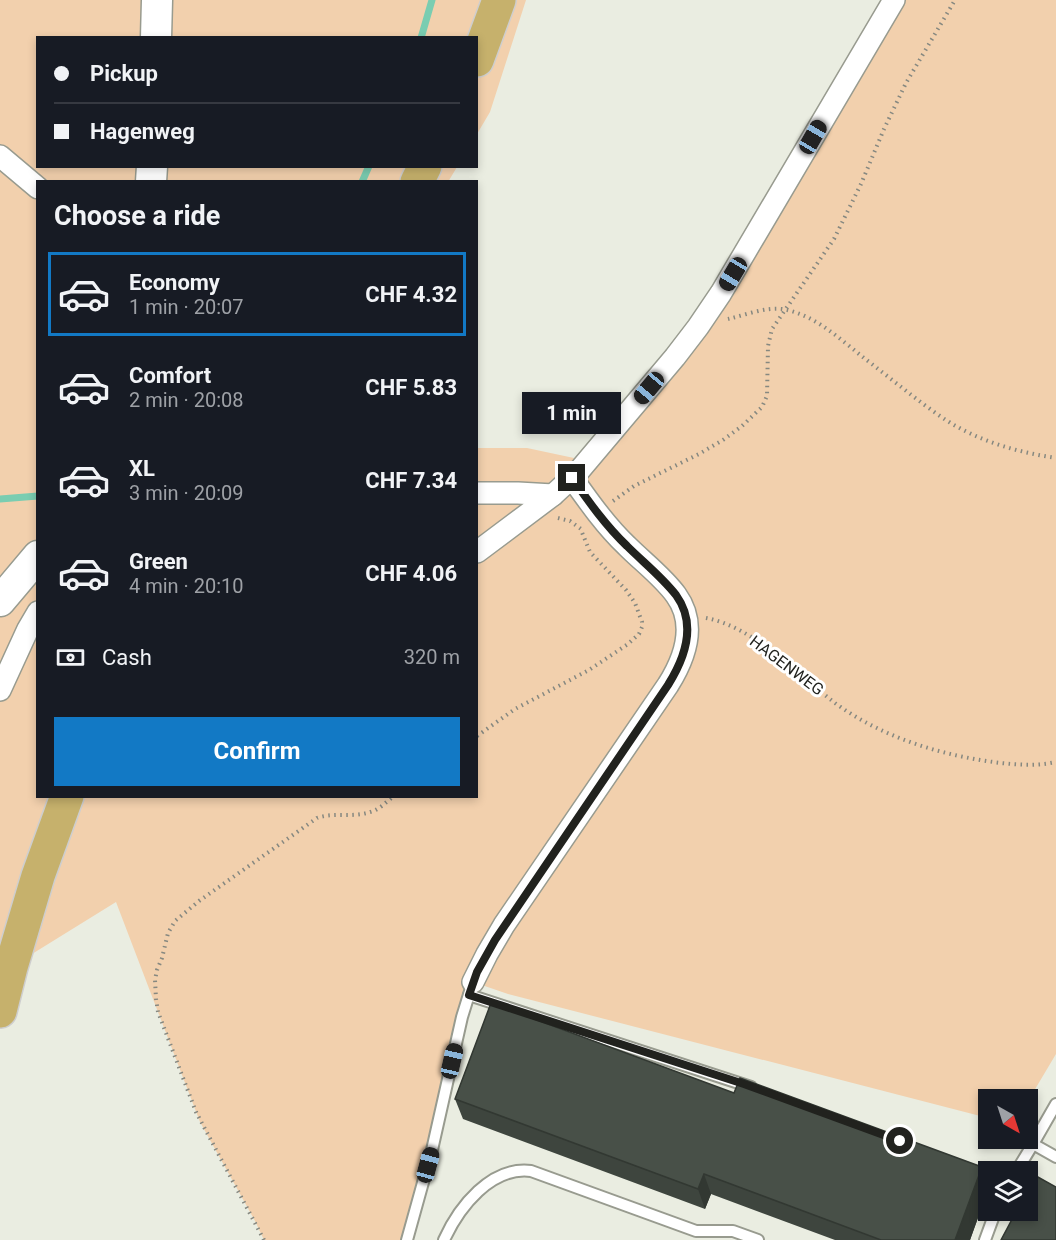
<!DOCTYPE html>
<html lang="en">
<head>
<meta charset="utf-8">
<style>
  :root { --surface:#171b24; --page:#242831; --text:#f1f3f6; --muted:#9ea1a6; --line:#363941; --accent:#1279c5 }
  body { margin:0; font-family:Roboto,sans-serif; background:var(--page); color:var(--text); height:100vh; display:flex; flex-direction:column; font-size:22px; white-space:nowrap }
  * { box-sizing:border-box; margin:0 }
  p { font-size:20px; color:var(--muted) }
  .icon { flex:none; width:33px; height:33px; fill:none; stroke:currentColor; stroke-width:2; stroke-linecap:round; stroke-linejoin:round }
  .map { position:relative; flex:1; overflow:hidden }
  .panel { position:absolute; left:36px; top:180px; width:442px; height:618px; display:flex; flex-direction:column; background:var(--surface); border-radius:0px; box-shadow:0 3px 9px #0003 }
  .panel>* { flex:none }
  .hud { position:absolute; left:36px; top:36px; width:442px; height:132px; border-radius:0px; box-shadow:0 3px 9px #0003; display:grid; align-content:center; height:132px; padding:0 18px; background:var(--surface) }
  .needle { width:39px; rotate:141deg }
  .tools { position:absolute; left:978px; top:1089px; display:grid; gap:12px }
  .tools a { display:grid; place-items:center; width:60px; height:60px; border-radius:0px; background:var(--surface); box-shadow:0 3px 9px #0003; font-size:30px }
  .end { position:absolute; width:27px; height:27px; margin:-14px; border:8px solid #21221e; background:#fff; box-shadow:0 0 0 3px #fff }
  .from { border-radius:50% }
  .bubble { position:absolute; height:42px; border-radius:0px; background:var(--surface); box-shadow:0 3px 9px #0003; font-size:20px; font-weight:700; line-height:42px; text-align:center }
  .car { position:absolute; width:18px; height:36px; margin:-18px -9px; border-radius:8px; box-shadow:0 0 4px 2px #0007; background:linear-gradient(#222 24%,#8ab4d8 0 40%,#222 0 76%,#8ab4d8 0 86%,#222 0) }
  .hud b { display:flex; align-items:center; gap:21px; height:57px; font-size:22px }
  .hud b+b { border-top:2px solid var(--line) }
  .hud i { width:15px; height:15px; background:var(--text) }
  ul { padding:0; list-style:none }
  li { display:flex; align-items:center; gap:18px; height:84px; margin:0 12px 9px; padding:0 6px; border:3px solid transparent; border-radius:0px }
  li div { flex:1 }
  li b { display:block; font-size:22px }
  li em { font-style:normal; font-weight:700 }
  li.selected { border-color:var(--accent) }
  li>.icon { width:54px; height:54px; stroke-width:1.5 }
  h2 { padding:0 18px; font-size:27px; line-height:72px }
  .pay { display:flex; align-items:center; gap:15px; height:66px; padding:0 18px; font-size:22px }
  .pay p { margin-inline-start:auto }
  .cta { display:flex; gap:12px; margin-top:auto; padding:12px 18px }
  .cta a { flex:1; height:69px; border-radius:0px; background:var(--accent); color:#fff; font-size:24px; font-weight:700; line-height:69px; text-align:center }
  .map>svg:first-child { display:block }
  .green { fill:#f2d0ad }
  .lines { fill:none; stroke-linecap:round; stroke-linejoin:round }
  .stream { stroke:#7acdb1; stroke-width:7 }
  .lane-casing { stroke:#989b8f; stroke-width:14 }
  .street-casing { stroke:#989b8f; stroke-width:24 }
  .secondary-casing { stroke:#989b8f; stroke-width:33 }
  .highway-casing { stroke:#cecece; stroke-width:36 }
  .path { stroke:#868880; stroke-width:4; stroke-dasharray:1.5 4.5; stroke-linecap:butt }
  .lane { stroke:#fff; stroke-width:10 }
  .street { stroke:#fff; stroke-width:21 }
  .secondary { stroke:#fff; stroke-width:30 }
  .highway { stroke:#c6b16c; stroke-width:33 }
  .wall { fill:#3e453e }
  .shaded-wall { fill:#323832 }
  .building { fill:#485048; stroke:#323832; stroke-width:1.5 }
  .route { stroke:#21221e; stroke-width:8 }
  .labels { text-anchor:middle; stroke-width:6; stroke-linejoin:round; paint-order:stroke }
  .street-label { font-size:16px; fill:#21221e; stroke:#fff }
</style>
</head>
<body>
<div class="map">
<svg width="1056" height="1240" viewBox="0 0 1056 1240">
  <rect width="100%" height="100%" fill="#eaede1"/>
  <path class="green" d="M0,0H526L490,112L477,134V38H38V166L457,167L448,182H38V796H477V448H527L588,461L649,388L894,0H1056V1054L1028,1101V1100H988V1118L508,994L473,982L407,1240H264L255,1221L200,1122L116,902L11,967L0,1011Z"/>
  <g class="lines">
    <g class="stream">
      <path d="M421,38L432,0"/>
      <path d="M362,182L369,166"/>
      <path d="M0,499L38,496"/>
    </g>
    <g class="lane-casing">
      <g id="lane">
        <path d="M469,995L751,1087"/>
        <path d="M1033,1144L1056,1157"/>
        <path d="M1016,1172L1033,1144L1056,1104"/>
        <path d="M407,1240L432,1150L462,1017L471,988"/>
        <path d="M444,1240C459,1207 491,1166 531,1171L696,1231H733L758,1240"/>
        <path d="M985,1240L996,1210"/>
      </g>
    </g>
    <g class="street-casing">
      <g id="street">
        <path d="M0,156L38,188"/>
        <path d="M477,493H518L553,495"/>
        <path d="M477,552L553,495L578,472L675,357L698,327L721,293L894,0"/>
        <path d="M0,690L28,629L38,612"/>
        <path d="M473,982L487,954L504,925L668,685C685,658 697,624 676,595C663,577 643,562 627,546C606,526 589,502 572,478"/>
      </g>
    </g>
    <g class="secondary-casing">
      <g id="secondary">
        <path d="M156,38L157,0"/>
        <path d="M151,182L152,166"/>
        <path d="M0,601L38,556"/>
      </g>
    </g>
    <g class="highway-casing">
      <g id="highway">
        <path d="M477,60L499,0"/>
        <path d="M417,182L425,166"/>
        <path d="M0,1011L11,967L38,876L67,796"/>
      </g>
    </g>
    <g class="path">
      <path d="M728,319C745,315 765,307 782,309C814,314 840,339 864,358C889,377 914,398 940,416C974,440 1016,452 1056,458"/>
      <path d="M613,501L634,486L699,454L723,440L742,426L762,407L767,396L768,346L772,329L834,239L861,184L884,129L906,83L955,0"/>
      <path d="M558,518L570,521L581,529"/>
      <path d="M706,618C754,627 797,674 835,703C883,738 943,756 1001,763C1020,765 1038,766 1056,762"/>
      <path d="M477,736L515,709L589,670L628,644L639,634L642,627V622L635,603L626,590L590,552L581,530"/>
      <path d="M264,1240L196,1112L158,1012L156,999L155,980L157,970L162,958L168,933L175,921L199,901L317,818C333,812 353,818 370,812C379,810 386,802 394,796"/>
    </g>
    <use href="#lane" class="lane"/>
    <use href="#street" class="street"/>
    <use href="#secondary" class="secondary"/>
    <use href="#highway" class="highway"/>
  </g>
  <path class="wall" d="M734,1093L982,1167L988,1185V1190L970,1240H835L711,1194L705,1209L463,1119L455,1099Z"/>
  <g class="shaded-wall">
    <path d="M982,1167L988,1185V1190L970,1240H955Z"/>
    <path d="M704,1174L711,1194L705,1209L698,1189Z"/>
  </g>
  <g class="building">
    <path d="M491,1003L734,1093L740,1078L982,1167L955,1240H881L704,1174L698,1189L455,1099Z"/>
    <path d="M1036,1176L1056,1187V1240H1001L1017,1210H1028V1191Z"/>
  </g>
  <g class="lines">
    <path class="route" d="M572,478C589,502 606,526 627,546C643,562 662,577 676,595C697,624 685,658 668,685L495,940L477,972L469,995L744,1084L900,1141"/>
  </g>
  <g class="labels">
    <g class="street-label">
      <text transform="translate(787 665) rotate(37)" y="6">HAGENWEG</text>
    </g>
  </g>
</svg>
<div class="tools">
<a><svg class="needle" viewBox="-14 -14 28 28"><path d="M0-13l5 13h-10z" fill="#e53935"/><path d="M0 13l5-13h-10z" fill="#9ea1a6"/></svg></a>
<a><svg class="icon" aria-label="layers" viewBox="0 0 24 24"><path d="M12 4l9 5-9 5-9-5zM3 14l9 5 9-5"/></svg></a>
</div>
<i class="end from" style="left:900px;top:1141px"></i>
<i class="end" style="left:572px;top:478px"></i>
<div class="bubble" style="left:522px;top:392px;width:99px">1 min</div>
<i class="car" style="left:813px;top:137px;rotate:30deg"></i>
<i class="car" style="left:733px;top:274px;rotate:211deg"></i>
<i class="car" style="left:649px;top:388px;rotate:220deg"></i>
<i class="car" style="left:452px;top:1061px;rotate:13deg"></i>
<i class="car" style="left:428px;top:1165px;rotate:15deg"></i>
<div class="hud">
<b><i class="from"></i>Pickup</b>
<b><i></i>Hagenweg</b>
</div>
<section class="panel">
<h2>Choose a ride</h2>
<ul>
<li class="selected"><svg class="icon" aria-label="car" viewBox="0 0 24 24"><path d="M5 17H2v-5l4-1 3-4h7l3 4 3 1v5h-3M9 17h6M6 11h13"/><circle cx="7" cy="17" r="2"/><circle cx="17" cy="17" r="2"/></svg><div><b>Economy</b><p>1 min · 20:07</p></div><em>CHF 4.32</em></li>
<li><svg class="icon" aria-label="car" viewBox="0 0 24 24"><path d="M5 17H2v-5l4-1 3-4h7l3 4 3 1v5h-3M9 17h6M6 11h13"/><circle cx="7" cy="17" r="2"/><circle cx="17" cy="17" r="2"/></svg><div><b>Comfort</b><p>2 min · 20:08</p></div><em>CHF 5.83</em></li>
<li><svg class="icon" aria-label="car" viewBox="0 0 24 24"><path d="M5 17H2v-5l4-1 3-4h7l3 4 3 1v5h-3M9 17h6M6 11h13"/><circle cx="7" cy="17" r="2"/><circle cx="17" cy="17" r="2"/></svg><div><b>XL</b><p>3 min · 20:09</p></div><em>CHF 7.34</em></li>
<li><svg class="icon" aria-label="car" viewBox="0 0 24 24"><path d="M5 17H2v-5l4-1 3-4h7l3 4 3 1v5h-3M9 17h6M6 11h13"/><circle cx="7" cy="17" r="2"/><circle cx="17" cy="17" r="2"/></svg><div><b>Green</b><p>4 min · 20:10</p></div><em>CHF 4.06</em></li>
</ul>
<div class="pay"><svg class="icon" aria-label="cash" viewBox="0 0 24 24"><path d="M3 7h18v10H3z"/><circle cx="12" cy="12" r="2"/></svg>Cash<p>320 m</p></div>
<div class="cta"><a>Confirm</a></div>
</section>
</div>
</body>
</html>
